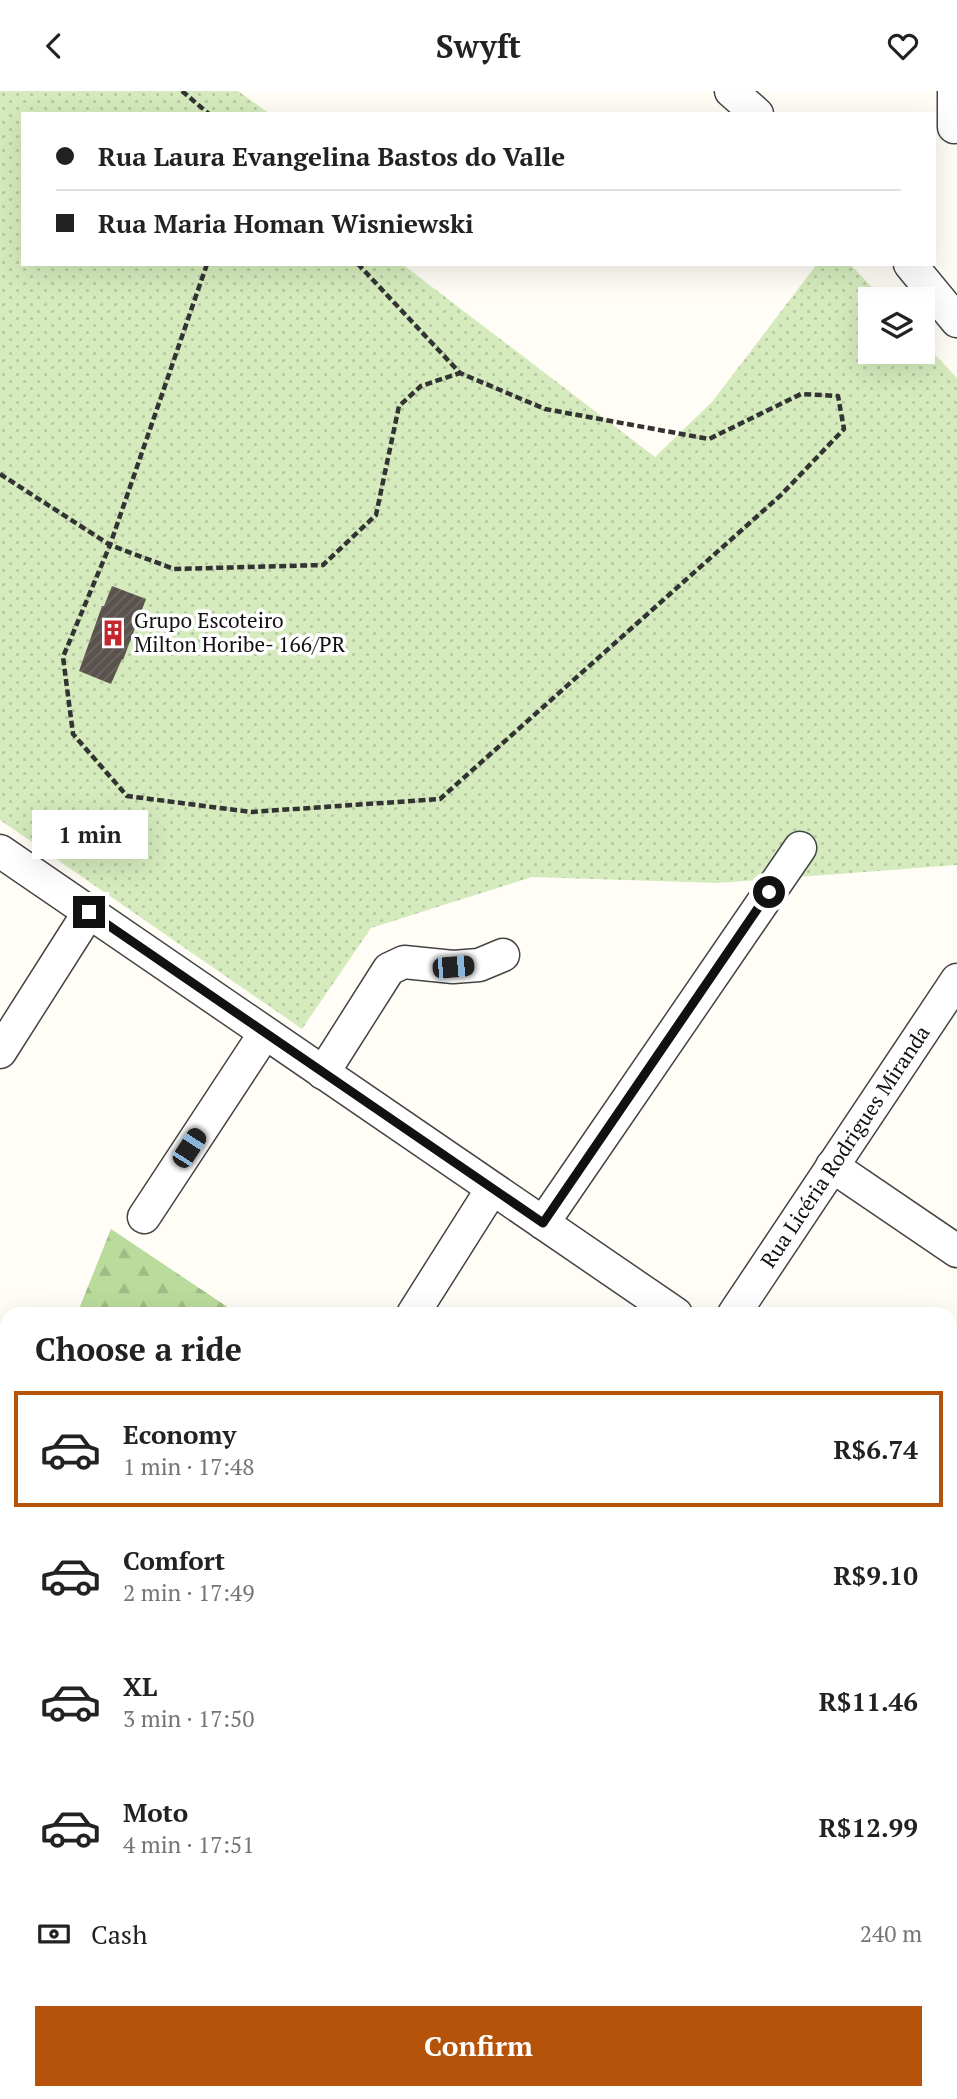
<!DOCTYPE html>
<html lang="en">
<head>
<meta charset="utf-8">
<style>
  :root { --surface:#fff; --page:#f6f6f6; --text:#222; --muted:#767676; --line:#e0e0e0; --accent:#b45309 }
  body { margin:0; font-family:"PT Serif",serif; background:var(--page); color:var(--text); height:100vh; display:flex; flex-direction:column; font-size:26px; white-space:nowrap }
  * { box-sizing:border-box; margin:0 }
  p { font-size:23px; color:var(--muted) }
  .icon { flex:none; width:38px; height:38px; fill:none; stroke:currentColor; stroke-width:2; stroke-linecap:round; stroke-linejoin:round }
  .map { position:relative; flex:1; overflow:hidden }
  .panel { position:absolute; left:0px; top:1216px; width:957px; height:793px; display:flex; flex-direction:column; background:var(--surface); border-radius:21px 21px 0 0; box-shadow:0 7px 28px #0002 }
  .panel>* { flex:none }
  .guide { position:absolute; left:21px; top:21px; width:915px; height:154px; border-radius:0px; box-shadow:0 7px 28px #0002; display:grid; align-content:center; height:154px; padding:0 35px; background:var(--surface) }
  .controls { position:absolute; left:858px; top:196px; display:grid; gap:14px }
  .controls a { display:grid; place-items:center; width:77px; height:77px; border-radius:0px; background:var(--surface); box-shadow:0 7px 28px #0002; font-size:35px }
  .end { position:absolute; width:32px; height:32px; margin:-16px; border:9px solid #111; background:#fff; box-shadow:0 0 0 4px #fff }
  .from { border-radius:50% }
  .bubble { position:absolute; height:49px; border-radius:0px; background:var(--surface); box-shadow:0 7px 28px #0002; font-size:23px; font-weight:700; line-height:49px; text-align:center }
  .car { position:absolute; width:21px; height:42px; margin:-21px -10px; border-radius:9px; box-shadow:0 0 5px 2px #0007; background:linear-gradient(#222 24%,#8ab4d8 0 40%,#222 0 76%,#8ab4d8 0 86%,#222 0) }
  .guide b { display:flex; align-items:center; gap:24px; height:66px; font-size:26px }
  .guide b+b { border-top:2px solid var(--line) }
  .guide i { width:18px; height:18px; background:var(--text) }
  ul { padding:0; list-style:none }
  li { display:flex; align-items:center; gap:21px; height:116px; margin:0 14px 10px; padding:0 21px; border:4px solid transparent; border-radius:0px }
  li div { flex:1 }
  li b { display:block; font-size:26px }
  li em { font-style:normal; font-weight:700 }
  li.selected { border-color:var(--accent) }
  li>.icon { width:63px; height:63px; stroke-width:1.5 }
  h2 { padding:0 35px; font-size:32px; line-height:84px }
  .pay { display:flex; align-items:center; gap:18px; height:77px; padding:0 35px; font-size:26px }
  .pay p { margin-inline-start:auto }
  .primary-button { display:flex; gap:14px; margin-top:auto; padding:14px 35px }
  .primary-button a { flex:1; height:80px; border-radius:0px; background:var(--accent); color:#fff; font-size:28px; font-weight:700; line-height:80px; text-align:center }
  header { display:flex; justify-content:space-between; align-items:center; height:91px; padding:0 35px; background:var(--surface); font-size:32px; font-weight:700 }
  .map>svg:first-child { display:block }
  .grass { fill:url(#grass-dots) }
  .forest { fill:url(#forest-firs) }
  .building { fill:url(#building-hatch) }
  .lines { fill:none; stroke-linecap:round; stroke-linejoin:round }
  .minor-casing { stroke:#444; stroke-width:35 }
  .path { stroke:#333; stroke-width:4.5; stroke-dasharray:7 3.5; stroke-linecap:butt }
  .minor { stroke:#fff; stroke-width:32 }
  .route { stroke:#111; stroke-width:9 }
  .labels { text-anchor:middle; stroke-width:7; stroke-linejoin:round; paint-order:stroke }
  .poi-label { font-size:21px; fill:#111; stroke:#fff; text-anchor:start }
  .street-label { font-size:21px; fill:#111; stroke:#fff }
</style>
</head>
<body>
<header><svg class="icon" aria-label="back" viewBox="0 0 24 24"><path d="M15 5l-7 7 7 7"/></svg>Swyft<svg class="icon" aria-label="heart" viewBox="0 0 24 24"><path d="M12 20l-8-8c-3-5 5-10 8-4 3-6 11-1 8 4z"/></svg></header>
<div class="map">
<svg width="957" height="2008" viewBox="0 0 957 2008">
  <defs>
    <pattern id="grass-dots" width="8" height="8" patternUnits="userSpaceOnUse" patternTransform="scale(1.75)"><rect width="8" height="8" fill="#d5ebbd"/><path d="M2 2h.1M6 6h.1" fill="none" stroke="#b6c8a1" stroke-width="1.8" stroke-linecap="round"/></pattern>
    <pattern id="forest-firs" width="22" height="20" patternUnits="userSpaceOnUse" patternTransform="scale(1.75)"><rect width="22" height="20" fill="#b9dc9c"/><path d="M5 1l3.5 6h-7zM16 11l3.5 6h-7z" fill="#9ebc85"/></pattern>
    <pattern id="building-hatch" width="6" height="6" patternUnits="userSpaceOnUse" patternTransform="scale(1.75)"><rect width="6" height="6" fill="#5a524d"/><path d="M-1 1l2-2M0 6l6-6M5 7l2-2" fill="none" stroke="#6d6662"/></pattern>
  </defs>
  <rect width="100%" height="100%" fill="#fffdf5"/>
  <path class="grass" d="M0,0H238L270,23H23V173H402L655,366L712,311L817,173H850L883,208H870V261H922V250L957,287V774L717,792L532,786L371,837L302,938L0,729Z"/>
  <g class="forest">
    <path d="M111,1138L238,1223H77Z"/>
    <path d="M7,1449V1661L0,1656V1475Z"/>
    <path d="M15,2002H101L106,2008H11Z"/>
  </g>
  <path class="building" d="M112,495L146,508L123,569L122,568L111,593L79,580L102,515H104Z"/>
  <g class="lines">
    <g class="minor-casing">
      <g id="minor">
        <path d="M731,0L757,23"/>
        <path d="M954,0V36"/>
        <path d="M910,173L957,230"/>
        <path d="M0,760L676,1223"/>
        <path d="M0,961L89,821"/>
        <path d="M323,982L389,878L404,871L453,876L479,874L503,864"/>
        <path d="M832,1075L957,1160"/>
        <path d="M144,1126L265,942"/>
        <path d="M543,1132L800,757"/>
        <path d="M413,1223L492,1098"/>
        <path id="s1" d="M734,1223L957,889"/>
        <path d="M950,1411L957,1416"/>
        <path d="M950,1629L957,1611"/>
        <path d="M0,1745L7,1751"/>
        <path d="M950,1846L957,1847"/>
        <path d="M0,1880L7,1890"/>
        <path d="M306,2002L314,2008"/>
        <path d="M1,2008L7,1998"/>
        <path d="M801,2008L804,2002"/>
      </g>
    </g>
    <g class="path">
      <path d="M182,0L209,23"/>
      <path d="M207,173L110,454L63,566L73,643L127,705L251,721L440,708L781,404L844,338L838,305L801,303L709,348L545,318L460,282L358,173"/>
      <path d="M0,383L110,454L174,478L323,474L376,424L399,315L421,295L460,282"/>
    </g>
    <use href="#minor" class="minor"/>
  </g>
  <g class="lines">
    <path class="route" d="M89,821L543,1132L769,801"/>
  </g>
  <defs>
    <g id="building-bare" transform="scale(2.1)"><path d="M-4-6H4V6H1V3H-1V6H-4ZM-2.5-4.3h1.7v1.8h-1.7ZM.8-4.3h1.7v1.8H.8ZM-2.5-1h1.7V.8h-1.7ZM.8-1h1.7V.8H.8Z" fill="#c4262e" stroke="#fff" stroke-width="2.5" paint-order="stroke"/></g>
  </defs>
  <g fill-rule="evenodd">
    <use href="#building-bare" x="113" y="542"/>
  </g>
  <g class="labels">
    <g class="poi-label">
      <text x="134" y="537">Grupo Escoteiro<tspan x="134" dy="24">Milton Horibe- 166/PR</tspan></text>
    </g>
    <g class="street-label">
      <text dy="7" stroke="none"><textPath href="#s1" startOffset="201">Rua Licéria Rodrigues Miranda</textPath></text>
    </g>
  </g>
</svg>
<div class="controls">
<a><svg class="icon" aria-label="layers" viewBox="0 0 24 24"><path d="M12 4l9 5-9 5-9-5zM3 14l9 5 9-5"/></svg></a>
</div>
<i class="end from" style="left:769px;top:801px"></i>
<i class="end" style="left:89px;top:821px"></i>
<div class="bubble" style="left:32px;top:719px;width:116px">1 min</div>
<i class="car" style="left:453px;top:876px;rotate:85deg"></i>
<i class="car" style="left:189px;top:1057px;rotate:33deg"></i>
<div class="guide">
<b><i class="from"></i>Rua Laura Evangelina Bastos do Valle</b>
<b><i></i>Rua Maria Homan Wisniewski</b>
</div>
<section class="panel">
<h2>Choose a ride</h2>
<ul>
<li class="selected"><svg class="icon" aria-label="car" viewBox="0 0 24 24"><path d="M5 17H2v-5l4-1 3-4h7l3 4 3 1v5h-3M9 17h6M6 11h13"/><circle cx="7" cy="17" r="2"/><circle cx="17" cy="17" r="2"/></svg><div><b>Economy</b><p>1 min · 17:48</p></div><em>R$6.74</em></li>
<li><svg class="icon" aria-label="car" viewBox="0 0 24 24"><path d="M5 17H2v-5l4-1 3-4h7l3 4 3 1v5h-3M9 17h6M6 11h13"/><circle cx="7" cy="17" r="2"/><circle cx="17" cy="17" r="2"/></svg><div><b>Comfort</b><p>2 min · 17:49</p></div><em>R$9.10</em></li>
<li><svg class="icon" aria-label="car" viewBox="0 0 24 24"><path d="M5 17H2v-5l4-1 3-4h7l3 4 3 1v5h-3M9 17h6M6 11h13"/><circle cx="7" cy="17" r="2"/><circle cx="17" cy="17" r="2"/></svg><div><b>XL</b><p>3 min · 17:50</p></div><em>R$11.46</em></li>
<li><svg class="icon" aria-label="car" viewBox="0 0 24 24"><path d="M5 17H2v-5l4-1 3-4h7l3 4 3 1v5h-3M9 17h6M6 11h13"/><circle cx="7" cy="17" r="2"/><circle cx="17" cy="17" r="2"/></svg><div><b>Moto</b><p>4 min · 17:51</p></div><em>R$12.99</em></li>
</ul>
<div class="pay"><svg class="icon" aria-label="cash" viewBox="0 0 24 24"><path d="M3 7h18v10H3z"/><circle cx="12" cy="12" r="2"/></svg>Cash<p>240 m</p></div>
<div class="primary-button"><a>Confirm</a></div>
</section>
</div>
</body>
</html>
